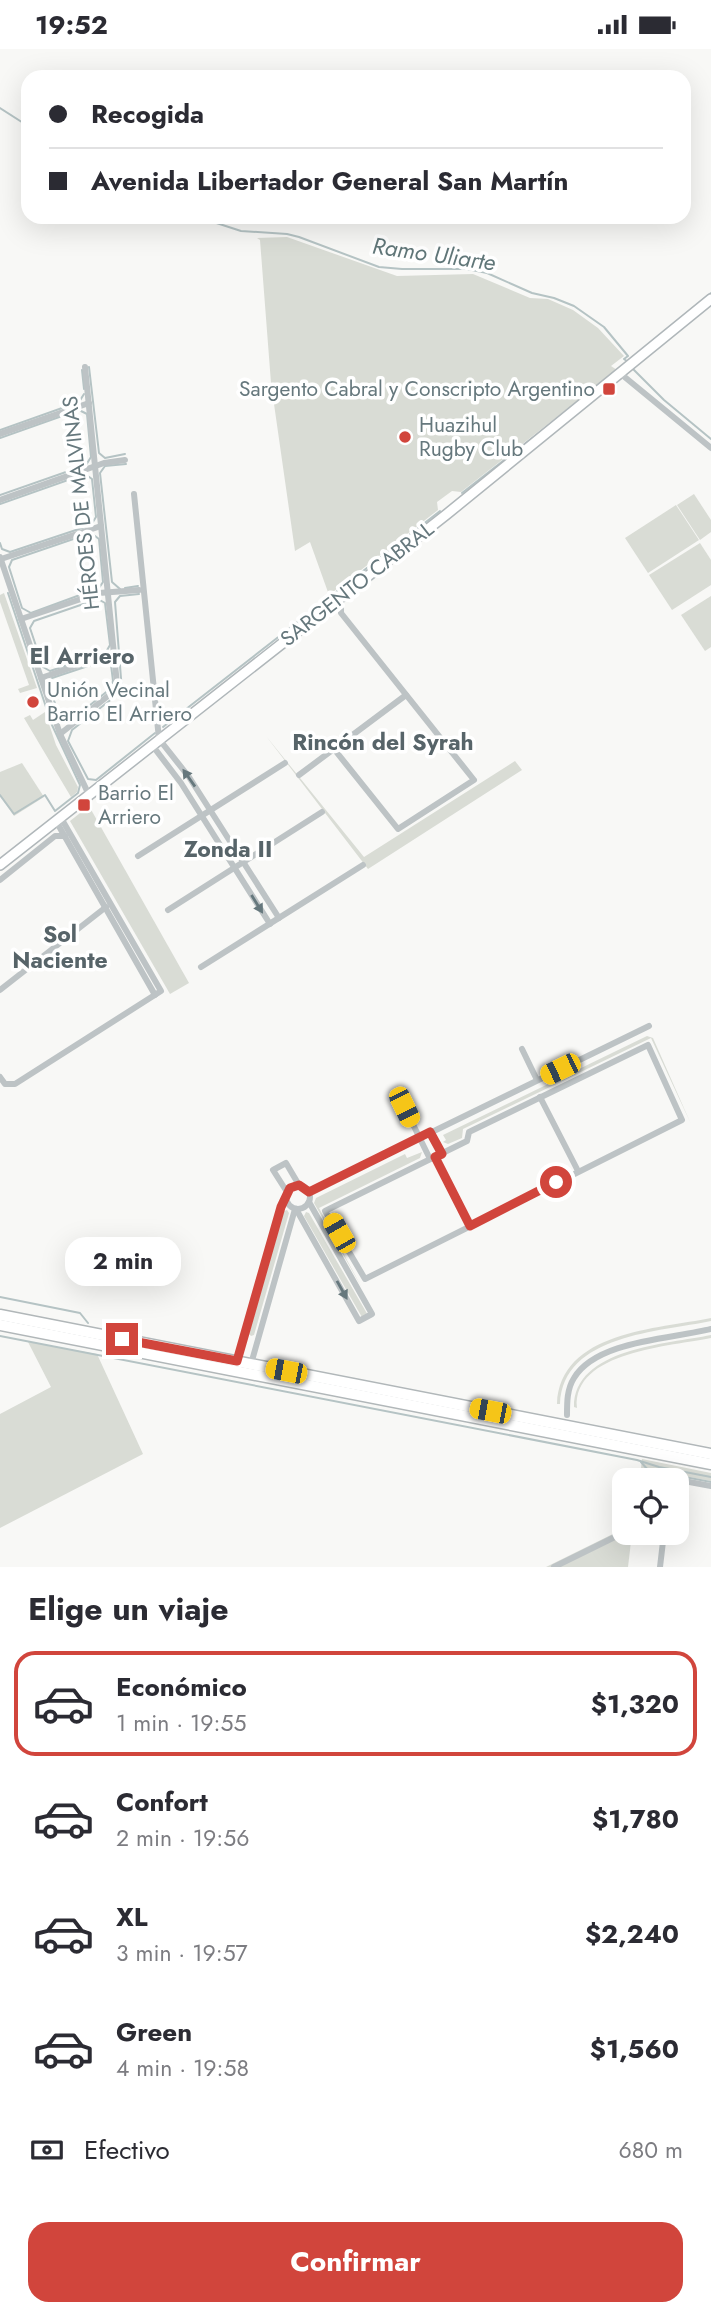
<!DOCTYPE html>
<html lang="es">
<head>
<meta charset="utf-8">
<style>
  :root { --surface:#fff; --page:#f7f7f7; --text:#2b2b33; --muted:#7c7c81; --line:#e1e1e2; --accent:#d1453c }
  body { margin:0; font-family:Jost,sans-serif; background:var(--page); color:var(--text); height:100vh; display:flex; flex-direction:column; font-size:26px; white-space:nowrap }
  * { box-sizing:border-box; margin:0 }
  p { font-size:23px; color:var(--muted) }
  .icon { flex:none; width:38px; height:38px; fill:none; stroke:currentColor; stroke-width:2; stroke-linecap:round; stroke-linejoin:round }
  .map { position:relative; height:1518px; overflow:hidden }
  .details { display:flex; flex-direction:column; background:var(--surface); flex:1 }
  .details>* { flex:none }
  .top-card { position:absolute; left:21px; top:21px; width:670px; height:154px; border-radius:21px; box-shadow:0 7px 28px #0002; display:grid; align-content:center; height:154px; padding:0 28px; background:var(--surface) }
  .fabs { position:absolute; left:612px; top:1419px; display:grid; gap:14px }
  .fabs a { display:grid; place-items:center; width:77px; height:77px; border-radius:14px; background:var(--surface); box-shadow:0 7px 28px #0002; font-size:35px }
  .end { position:absolute; width:32px; height:32px; margin:-16px; border:9px solid #d1453c; background:#fff; box-shadow:0 0 0 4px #fff }
  .from { border-radius:50% }
  .bubble { position:absolute; height:49px; border-radius:21px; background:var(--surface); box-shadow:0 7px 28px #0002; font-size:23px; font-weight:700; line-height:49px; text-align:center }
  .car { position:absolute; width:21px; height:42px; margin:-21px -10px; border-radius:9px; box-shadow:0 0 5px 2px #0007; background:linear-gradient(#f5c518 24%,#345 0 40%,#f5c518 0 76%,#345 0 86%,#f5c518 0) }
  .top-card b { display:flex; align-items:center; gap:24px; height:66px; font-size:26px }
  .top-card b+b { border-top:2px solid var(--line) }
  .top-card i { width:18px; height:18px; background:var(--text) }
  ul { padding:0; list-style:none }
  li { display:flex; align-items:center; gap:21px; height:105px; margin:0 14px 10px; padding:0 14px; border:4px solid transparent; border-radius:21px }
  li div { flex:1 }
  li b { display:block; font-size:26px }
  li em { font-style:normal; font-weight:700 }
  li.current { border-color:var(--accent) }
  li>.icon { width:63px; height:63px; stroke-width:1.5 }
  h2 { padding:0 28px; font-size:32px; line-height:84px }
  .pay { display:flex; align-items:center; gap:18px; height:77px; padding:0 28px; font-size:26px }
  .pay p { margin-inline-start:auto }
  .cta { display:flex; gap:14px; margin-top:auto; padding:14px 28px }
  .cta a { flex:1; height:80px; border-radius:21px; background:var(--accent); color:#fff; font-size:28px; font-weight:700; line-height:80px; text-align:center }
  .status { display:flex; justify-content:space-between; align-items:center; height:49px; padding:0 35px; background:var(--surface); direction:ltr }
  .status svg { height:19px; fill:currentColor }
  .map>svg:first-child { display:block }
  .green { fill:#d9dcd5 }
  .lines { fill:none; stroke-linecap:round; stroke-linejoin:round }
  .stream { stroke:#b5c3c4; stroke-width:2 }
  .secondary-casing { stroke:#b0b7ba; stroke-width:12 }
  .primary-casing { stroke:#b1b7b9; stroke-width:13 }
  .street { stroke:#bdc3c5; stroke-width:6 }
  .secondary { stroke:#fff; stroke-width:9 }
  .primary { stroke:#fff; stroke-width:10 }
  .oneway { fill:#66787d }
  .route { stroke:#d1453c; stroke-width:9 }
  .poi-dot { fill:#d1453c; stroke:#fff; stroke-width:2.5 }
  .labels { text-anchor:middle; stroke-width:7; stroke-linejoin:round; paint-order:stroke }
  .poi-label { font-size:21px; fill:#66787d; stroke:#fff; text-anchor:start }
  .street-label { font-size:21px; fill:#66787d; stroke:#fff }
  .water-label { font-size:23px; font-style:italic; fill:#607678; stroke:#fff }
  .neighbourhood-label { font-size:23px; font-weight:bold; fill:#576469; stroke:#fff }
</style>
</head>
<body>
<div class="status"><b>19:52</b><svg viewBox="0 0 49 12"><path d="M0 12V9h3v3zM5 12V6h3v6zM10 12V3h3v9zM15 12V0h3v12zM26 1h20v11H26zM47 4h2v5h-2z"/></svg></div>
<div class="map">
<svg width="711" height="1518" viewBox="0 0 711 1518">
  <rect width="100%" height="100%" fill="#f8f8f6"/>
  <g class="green">
    <path d="M287,188L397,227L473,225L530,249L548,250L573,261L598,279L624,307L611,317L617,321L461,443L452,442L437,453L438,461L329,546L310,493L295,502L271,334L260,191L257,189Z"/>
    <path d="M694,445L711,471V483L700,491L677,456Z"/>
    <path d="M676,456L699,491L648,524L625,489Z"/>
    <path d="M700,494L711,511V536L672,561L649,526Z"/>
    <path d="M4,544L37,639L20,644L18,640L29,636L0,553V546Z"/>
    <path d="M711,547V598L705,602L681,566Z"/>
    <path d="M45,663L56,696L78,738L77,743L71,748L24,669L30,666L33,671Z"/>
    <path d="M266,687L364,808L515,712L522,721L368,820Z"/>
    <path d="M22,714L44,748L14,767L0,747V723Z"/>
    <path d="M89,757L189,934L170,945L70,772Z"/>
    <path d="M647,987L653,989L691,1075L651,989L463,1080L462,1089L448,1095L443,1093L446,1091L443,1086Z"/>
    <path d="M422,1103L420,1109L319,1159L362,1239L314,1154L316,1149L405,1105L407,1109Z"/>
    <path d="M287,1161L289,1164L254,1286L251,1287L249,1285L284,1162Z"/>
    <path d="M306,1163L309,1164L369,1268L363,1270L304,1167Z"/>
    <path d="M711,1269V1272C660,1283 563,1285 560,1355H557C560,1282 658,1280 711,1269Z"/>
    <path d="M711,1286V1289C673,1297 572,1302 577,1359L574,1358C574,1299 668,1295 711,1286Z"/>
    <path d="M28,1293L97,1305L143,1405L0,1479V1365L51,1338Z"/>
    <path d="M642,1410L711,1424V1432L641,1419Z"/>
    <path d="M625,1479V1484H632L628,1518H546Z"/>
  </g>
  <g class="lines">
    <g class="stream">
      <path d="M0,59L28,77"/>
      <path d="M198,168L241,182L287,185L299,188L379,218L402,220H467L487,224L532,244L554,249L574,257L604,278L628,307L624,310L628,313"/>
      <path d="M633,308L711,244"/>
      <path d="M89,318L99,404L105,409L125,405"/>
      <path d="M633,320L664,351L711,390"/>
      <path d="M82,321L84,340"/>
      <path d="M0,381L79,353L84,345"/>
      <path d="M0,389L79,361L87,365L91,408L86,416L0,446"/>
      <path d="M462,444L572,358"/>
      <path d="M0,455L85,425L92,430L96,468L91,476L10,503L2,500L0,494"/>
      <path d="M91,484L99,490L103,533L99,539L31,564L22,559L9,518L12,511Z"/>
      <path d="M125,539L138,537"/>
      <path d="M120,540L112,533L100,424L105,417L126,415"/>
      <path d="M139,545L120,547L115,553L122,642L72,681L68,692L88,730L96,731L155,684"/>
      <path d="M98,550L105,554L110,596L106,603L50,622L43,618L30,579L34,572Z"/>
      <path d="M103,612L111,616L113,632L110,640L69,673L60,670L49,636L52,629Z"/>
      <path d="M163,678L440,462"/>
      <path d="M0,746L14,765L45,746L55,762L78,744L80,736L52,676L8,544"/>
      <path d="M0,1248L80,1264L88,1274"/>
      <path d="M0,1287L637,1411L659,1418L711,1428"/>
      <path d="M641,1413L648,1421L711,1433"/>
    </g>
    <g class="secondary-casing">
      <path id="secondary" d="M0,816L447,465L711,250"/>
    </g>
    <g class="primary-casing">
      <g id="primary">
        <path d="M0,1266L711,1405"/>
        <path d="M0,1276L711,1415"/>
      </g>
    </g>
    <g class="street">
      <path d="M621,325L711,399"/>
      <path d="M0,385L89,354"/>
      <path d="M134,445L159,690L189,728L279,869"/>
      <path d="M0,451L104,414L125,411"/>
      <path d="M0,508L60,685L89,746"/>
      <path d="M1,510L101,477"/>
      <path d="M21,570L99,544L139,541"/>
      <path d="M41,629L114,604"/>
      <path d="M60,685L113,643L117,635L85,318"/>
      <path d="M152,696L181,734L270,875"/>
      <path d="M334,700L398,780L474,731L341,564V560L335,553"/>
      <path d="M299,726L406,646"/>
      <path d="M56,772L155,946"/>
      <path d="M138,807L285,714"/>
      <path d="M0,831L55,787H65"/>
      <path d="M168,861L322,763"/>
      <path d="M201,918L363,816"/>
      <path d="M0,941L106,858"/>
      <path d="M648,996L682,1071L365,1230L325,1162L467,1092L469,1083Z"/>
      <path d="M522,1000L537,1031"/>
      <path d="M0,1028L5,1035H15L161,942L61,769"/>
      <path d="M540,1048L578,1122"/>
      <path d="M404,1057L430,1110"/>
      <path d="M430,1083L441,1105"/>
      <path d="M435,1108L470,1177"/>
      <circle cx="298" cy="1148" r="12"/>
      <path d="M287,1143L273,1121L286,1114L299,1136"/>
      <path d="M309,1143L649,977"/>
      <path d="M296,1160L359,1272L372,1265L309,1153"/>
      <path d="M237,1312L281,1158L286,1148"/>
      <path d="M251,1315L295,1160"/>
      <path d="M567,1366C567,1353 567,1340 574,1329C597,1291 673,1290 711,1280"/>
      <path d="M641,1424L711,1437"/>
      <path d="M646,1484L664,1486"/>
      <path d="M554,1518L625,1483"/>
      <path d="M660,1518L664,1484"/>
    </g>
    <use href="#secondary" class="secondary"/>
    <use href="#primary" class="primary"/>
  </g>
  <defs><path id="oneway-solid" d="M-6-.8H1V-3.2L6.5 0L1 3.2V.8H-6Z" transform="scale(1.75)"/></defs>
  <g class="oneway">
    <use href="#oneway-solid" transform="translate(189 729) rotate(-125)"/>
    <use href="#oneway-solid" transform="translate(257 855) rotate(58)"/>
    <use href="#oneway-solid" transform="translate(342 1241) rotate(61)"/>
  </g>
  <g class="lines">
    <path class="route" d="M122,1290L237,1312L281,1158L290,1139L299,1136L309,1143L430,1083L442,1105L435,1108L470,1177L556,1133"/>
  </g>
  <g class="poi-dot">
    <rect x="602" y="333" width="14" height="14" rx="3.5"/>
    <circle cx="405" cy="388" r="7"/>
    <circle cx="33" cy="653" r="7"/>
    <rect x="77" y="749" width="14" height="14" rx="3.5"/>
  </g>
  <g class="labels">
    <g class="poi-label">
      <text x="595" y="347" text-anchor="end">Sargento Cabral y Conscripto Argentino</text>
      <text x="419" y="383">Huazihul<tspan x="419" dy="24">Rugby Club</tspan></text>
      <text x="47" y="648">Unión Vecinal<tspan x="47" dy="24">Barrio El Arriero</tspan></text>
      <text x="98" y="751">Barrio El<tspan x="98" dy="24">Arriero</tspan></text>
    </g>
    <g class="street-label">
      <text transform="translate(81 454) rotate(-96)" y="7">HÉROES DE MALVINAS</text>
      <text transform="translate(357 535) rotate(-38)" y="7">SARGENTO CABRAL</text>
    </g>
    <g class="water-label">
      <text transform="translate(434 205) rotate(8)" y="8">Ramo Uliarte</text>
    </g>
    <g class="neighbourhood-label">
      <text x="82" y="615">El Arriero</text>
      <text x="383" y="701">Rincón del Syrah</text>
      <text x="228" y="808">Zonda II</text>
      <text x="60" y="893">Sol<tspan x="60" dy="26">Naciente</tspan></text>
    </g>
  </g>
</svg>
<div class="fabs">
<a><svg class="icon" aria-label="locate" viewBox="0 0 24 24"><circle cx="12" cy="12" r="6"/><path d="M12 2v4M12 18v4M2 12h4M18 12h4"/></svg></a>
</div>
<i class="end from" style="left:556px;top:1133px"></i>
<i class="end" style="left:122px;top:1290px"></i>
<div class="bubble" style="left:65px;top:1188px;width:116px">2 min</div>
<i class="car" style="left:560px;top:1020px;rotate:244deg"></i>
<i class="car" style="left:404px;top:1058px;rotate:154deg"></i>
<i class="car" style="left:339px;top:1184px;rotate:330deg"></i>
<i class="car" style="left:286px;top:1322px;rotate:281deg"></i>
<i class="car" style="left:490px;top:1362px;rotate:281deg"></i>
<div class="top-card">
<b><i class="from"></i>Recogida</b>
<b><i></i>Avenida Libertador General San Martín</b>
</div>
</div>
<section class="details">
<h2>Elige un viaje</h2>
<ul>
<li class="current"><svg class="icon" aria-label="car" viewBox="0 0 24 24"><path d="M5 17H2v-5l4-1 3-4h7l3 4 3 1v5h-3M9 17h6M6 11h13"/><circle cx="7" cy="17" r="2"/><circle cx="17" cy="17" r="2"/></svg><div><b>Económico</b><p>1 min · 19:55</p></div><em>$1,320</em></li>
<li><svg class="icon" aria-label="car" viewBox="0 0 24 24"><path d="M5 17H2v-5l4-1 3-4h7l3 4 3 1v5h-3M9 17h6M6 11h13"/><circle cx="7" cy="17" r="2"/><circle cx="17" cy="17" r="2"/></svg><div><b>Confort</b><p>2 min · 19:56</p></div><em>$1,780</em></li>
<li><svg class="icon" aria-label="car" viewBox="0 0 24 24"><path d="M5 17H2v-5l4-1 3-4h7l3 4 3 1v5h-3M9 17h6M6 11h13"/><circle cx="7" cy="17" r="2"/><circle cx="17" cy="17" r="2"/></svg><div><b>XL</b><p>3 min · 19:57</p></div><em>$2,240</em></li>
<li><svg class="icon" aria-label="car" viewBox="0 0 24 24"><path d="M5 17H2v-5l4-1 3-4h7l3 4 3 1v5h-3M9 17h6M6 11h13"/><circle cx="7" cy="17" r="2"/><circle cx="17" cy="17" r="2"/></svg><div><b>Green</b><p>4 min · 19:58</p></div><em>$1,560</em></li>
</ul>
<div class="pay"><svg class="icon" aria-label="cash" viewBox="0 0 24 24"><path d="M3 7h18v10H3z"/><circle cx="12" cy="12" r="2"/></svg>Efectivo<p>680 m</p></div>
<div class="cta"><a>Confirmar</a></div>
</section>
</body>
</html>
